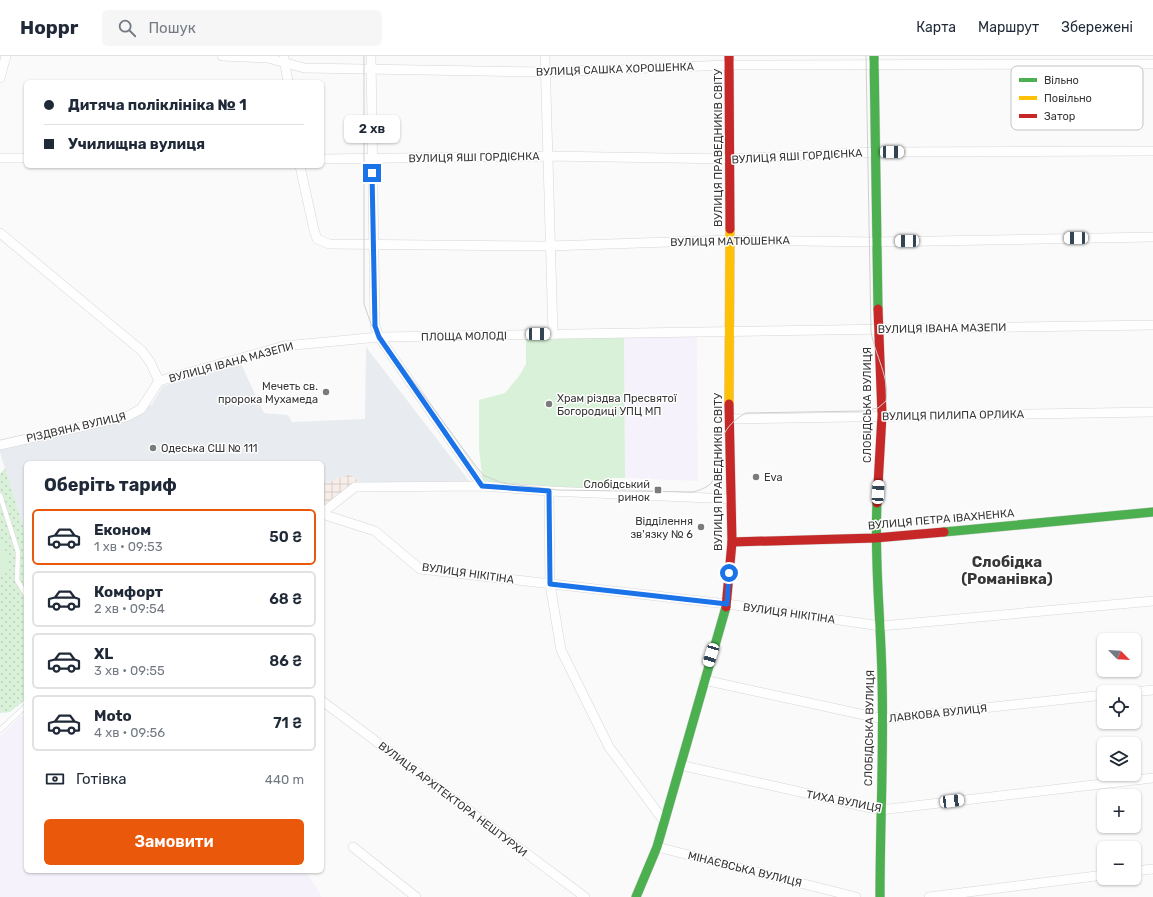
<!DOCTYPE html>
<html lang="uk">
<head>
<meta charset="utf-8">
<style>
  :root { --surface:#fff; --page:#f6f6f7; --text:#1f2937; --muted:#747a83; --line:#e0e1e3; --accent:#ea580c }
  body { margin:0; font-family:Rubik,sans-serif; background:var(--page); color:var(--text); height:100vh; display:flex; flex-direction:column; font-size:15px; white-space:nowrap }
  * { box-sizing:border-box; margin:0 }
  p { font-size:13px; color:var(--muted) }
  .icon { flex:none; width:22px; height:22px; fill:none; stroke:currentColor; stroke-width:2; stroke-linecap:round; stroke-linejoin:round }
  .map { position:relative; flex:1; overflow:hidden }
  .drawer { position:absolute; left:24px; top:405px; width:300px; height:412px; display:flex; flex-direction:column; background:var(--surface); border-radius:6px; box-shadow:0 1px 3px #0004 }
  .drawer>* { flex:none }
  .guide { position:absolute; left:24px; top:24px; width:300px; height:88px; border-radius:6px; box-shadow:0 1px 3px #0004; display:grid; align-content:center; height:88px; padding:0 20px; background:var(--surface) }
  .needle { width:26px; rotate:114deg }
  .buttons { position:absolute; left:1097px; top:577px; display:grid; gap:8px }
  .buttons a { display:grid; place-items:center; width:44px; height:44px; border-radius:6px; background:var(--surface); box-shadow:0 1px 3px #0004; font-size:20px }
  .end { position:absolute; width:18px; height:18px; margin:-9px; border:5px solid #1a73e8; background:#fff; box-shadow:0 0 0 2px #fff }
  .from { border-radius:50% }
  .bubble { position:absolute; height:28px; border-radius:6px; background:var(--surface); box-shadow:0 1px 3px #0004; font-size:13px; font-weight:600; line-height:28px; text-align:center }
  .car { position:absolute; width:12px; height:24px; margin:-12px -6px; border-radius:5px; box-shadow:0 0 3px 1px #0007; background:linear-gradient(#fff 24%,#345 0 40%,#fff 0 76%,#345 0 86%,#fff 0) }
  .guide b { display:flex; align-items:center; gap:14px; height:38px; font-size:15px }
  .guide b+b { border-top:1px solid var(--line) }
  .guide i { width:10px; height:10px; background:var(--text) }
  ul { padding:0; list-style:none }
  li { display:flex; align-items:center; gap:12px; height:56px; margin:0 8px 6px; padding:0 12px; border:2px solid var(--line); border-radius:6px }
  li div { flex:1 }
  li b { display:block; font-size:15px }
  li em { font-style:normal; font-weight:600 }
  li.current { border-color:var(--accent) }
  li>.icon { width:36px; height:36px; stroke-width:1.5 }
  h2 { padding:0 20px; font-size:18px; line-height:48px }
  .pay { display:flex; align-items:center; gap:10px; height:44px; padding:0 20px; font-size:15px }
  .pay p { margin-inline-start:auto }
  .action { display:flex; gap:8px; margin-top:auto; padding:8px 20px }
  .action a { flex:1; height:46px; border-radius:6px; background:var(--accent); color:#fff; font-size:16px; font-weight:600; line-height:46px; text-align:center }
  header { display:flex; align-items:center; gap:24px; box-sizing:border-box; height:56px; padding:0 20px; background:var(--surface); border-bottom:1px solid var(--line) }
  header strong { font-size:19px }
  nav { display:flex; gap:22px; margin-inline-start:auto; font-size:14px }
  .search { width:280px; height:36px; background:var(--page); display:flex; align-items:center; gap:10px; box-sizing:border-box; padding:0 14px; border-radius:6px; color:var(--muted); font-size:15px }
  .map>svg:first-child { display:block }
  .commercial { fill:#f6f2fc }
  .industrial { fill:url(#industrial-grid) }
  .built { fill:#e8ebef }
  .park { fill:url(#park-dots) }
  .garden { fill:#d8f1d8 }
  .lines { fill:none; stroke-linecap:round; stroke-linejoin:round }
  .lane-casing { stroke:#d6d6d6; stroke-width:5.5 }
  .street-casing { stroke:#d6d6d6; stroke-width:10 }
  .fast-casing { stroke:#d6d6d6; stroke-width:10 }
  .slow-casing { stroke:#d6d6d6; stroke-width:10 }
  .jam-casing { stroke:#d6d6d6; stroke-width:10 }
  .lane { stroke:#fefefe; stroke-width:4.5 }
  .street { stroke:#fefefe; stroke-width:9 }
  .fast { stroke:#4caf50; stroke-width:9 }
  .slow { stroke:#ffc107; stroke-width:9 }
  .jam { stroke:#c62828; stroke-width:9 }
  .tram { stroke:#cfcfcf; stroke-width:1 }
  .route { stroke:#1a73e8; stroke-width:5 }
  .poi-dot { fill:#7b7b7b; stroke:#fff; stroke-width:1.5 }
  .labels { text-anchor:middle; stroke-width:3; stroke-linejoin:round; paint-order:stroke }
  .street-label { font-size:11px; fill:#373737; stroke:#fff }
  .poi-label { font-size:11px; fill:#373737; stroke:#fff; text-anchor:end }
  .district-label { font-size:15px; font-weight:bold; fill:#373737; stroke:#fff }
  .key { fill:#fff; stroke:#c3c3c3; stroke-width:1 }
  .key-label { font-size:11px; fill:#373737 }
</style>
</head>
<body>
<header>
<strong>Hoppr</strong>
<div class="search"><svg class="icon" aria-label="search" viewBox="0 0 24 24"><circle cx="10" cy="10" r="6"/><path d="M15 15l6 6"/></svg>Пошук</div>
<nav><a>Карта</a><a>Маршрут</a><a>Збережені</a></nav>
</header>
<div class="map">
<svg width="1153" height="841" viewBox="0 0 1153 841">
  <defs>
    <pattern id="industrial-grid" width="8" height="8" patternUnits="userSpaceOnUse"><rect width="8" height="8" fill="#f8eee9"/><path d="M0 4h8M4 0v8" fill="none" stroke="#d5cdc8"/></pattern>
    <pattern id="park-dots" width="8" height="8" patternUnits="userSpaceOnUse"><rect width="8" height="8" fill="#d8f1d8"/><path d="M2 2h.1M6 6h.1" fill="none" stroke="#bacfba" stroke-width="1.8" stroke-linecap="round"/></pattern>
  </defs>
  <rect width="100%" height="100%" fill="#fafafa"/>
  <g class="commercial">
    <path d="M697,278L698,425L625,422L624,279Z"/>
    <path d="M22,659L26,662V815H306L322,841H0V680Z"/>
  </g>
  <path class="industrial" d="M350,418L360,426L322,456V428Z"/>
  <path class="built" d="M366,291L470,426H360L350,418L322,428V407H26V480L25,478L0,396V389L134,359L152,348L163,330L241,308L264,357L288,359L292,366L365,363Z"/>
  <path class="park" d="M5,412L26,480V643L10,656L0,657V418Z"/>
  <g class="garden">
    <path d="M526,279H624L625,422H612V436L483,427L479,393V344L505,337L519,320L526,308Z"/>
    <path d="M0,481L11,513L0,517Z"/>
  </g>
  <g class="lines">
    <g class="lane-casing">
      <g id="lane">
        <path d="M0,439L18,496L17,524L26,539"/>
        <path d="M0,674L26,650"/>
      </g>
    </g>
    <g class="street-casing">
      <g id="street">
        <path d="M222,0L268,2L304,12L545,16L729,9L1153,8"/>
        <path d="M371,0L375,270L379,281L482,430"/>
        <path d="M545,0L553,278"/>
        <path d="M284,2L288,26"/>
        <path d="M0,22L6,0"/>
        <path d="M0,102H26"/>
        <path d="M322,103L547,100L730,103L876,96L1153,95"/>
        <path d="M300,110L314,174L317,183L329,188L549,190L730,184L876,186L1153,181"/>
        <path d="M0,177L142,295L150,306L159,325"/>
        <path d="M159,325L284,290L379,281L1153,269"/>
        <path d="M729,363L1153,356"/>
        <path d="M0,389L128,360L141,353L159,325"/>
        <path d="M549,435L550,528L561,594L609,691L664,765"/>
        <path d="M322,457L355,431L482,430L549,435L731,443"/>
        <path d="M322,458L375,475L420,513L727,548L881,570L1153,545"/>
        <path d="M704,624L883,663L1104,639"/>
        <path d="M1134,636L1153,634"/>
        <path d="M322,645L585,841"/>
        <path d="M680,709L880,754L1153,722"/>
        <path d="M353,791L416,841"/>
        <path d="M657,791L856,841"/>
        <path d="M1134,815L1153,813"/>
        <path d="M929,841L1104,819"/>
      </g>
    </g>
    <g class="fast-casing">
      <g id="fast">
        <path d="M874,0L878,253"/>
        <path d="M877,447C874,506 881,564 882,623C884,696 880,768 880,841"/>
        <path d="M944,476L1153,456"/>
        <path d="M636,841L657,791L726,551"/>
      </g>
    </g>
    <g class="slow-casing">
      <path id="slow" d="M729,348L730,173"/>
    </g>
    <g class="jam-casing">
      <g id="jam">
        <path d="M729,0L730,173"/>
        <path d="M877,447L882,359L878,253"/>
        <path d="M732,486L875,482L944,476"/>
        <path d="M726,551L732,486L729,348"/>
      </g>
    </g>
    <use href="#lane" class="lane"/>
    <use href="#street" class="street"/>
    <use href="#fast" class="fast"/>
    <use href="#slow" class="slow"/>
    <use href="#jam" class="jam"/>
    <path class="tram" d="M364,0V248L371,268L475,409L483,419L502,427L558,434L693,436C700,434 707,432 712,426C714,422 714,415 715,411C720,386 722,370 746,357L862,355L878,352L886,345C890,322 875,299 871,276L866,0"/>
  </g>
  <g class="lines">
    <path class="route" d="M372,117L375,270L379,281L482,430L549,435L550,528L727,548L729,517"/>
  </g>
  <g class="poi-dot">
    <circle cx="326" cy="336" r="4"/>
    <circle cx="549" cy="348" r="4"/>
    <circle cx="153" cy="392" r="4"/>
    <circle cx="756" cy="421" r="4"/>
    <rect x="654" y="430" width="8" height="8" rx="2"/>
    <circle cx="701" cy="471" r="4"/>
  </g>
  <g class="labels">
    <g class="street-label">
      <text transform="translate(615 13) rotate(-2)" y="4">ВУЛИЦЯ САШКА ХОРОШЕНКА</text>
      <text transform="translate(718 92) rotate(-90)" y="4">ВУЛИЦЯ ПРАВЕДНИКІВ СВІТУ</text>
      <text transform="translate(797 100) rotate(-3)" y="4">ВУЛИЦЯ ЯШІ ГОРДІЄНКА</text>
      <text transform="translate(474 101) rotate(-1)" y="4">ВУЛИЦЯ ЯШІ ГОРДІЄНКА</text>
      <text transform="translate(730 185) rotate(-1)" y="4">ВУЛИЦЯ МАТЮШЕНКА</text>
      <text transform="translate(942 272) rotate(-1)" y="4">ВУЛИЦЯ ІВАНА МАЗЕПИ</text>
      <text transform="translate(464 280) rotate(-1)" y="4">ПЛОЩА МОЛОДІ</text>
      <text transform="translate(231 306) rotate(-15)" y="4">ВУЛИЦЯ ІВАНА МАЗЕПИ</text>
      <text transform="translate(867 349) rotate(-90)" y="4">СЛОБІДСЬКА ВУЛИЦЯ</text>
      <text transform="translate(953 359) rotate(-1)" y="4">ВУЛИЦЯ ПИЛИПА ОРЛИКА</text>
      <text transform="translate(76 371) rotate(-13)" y="4">РІЗДВЯНА ВУЛИЦЯ</text>
      <text transform="translate(718 416) rotate(-90)" y="4">ВУЛИЦЯ ПРАВЕДНИКІВ СВІТУ</text>
      <text transform="translate(941 463) rotate(-5)" y="4">ВУЛИЦЯ ПЕТРА ІВАХНЕНКА</text>
      <text transform="translate(468 517) rotate(8)" y="4">ВУЛИЦЯ НІКІТІНА</text>
      <text transform="translate(789 557) rotate(8)" y="4">ВУЛИЦЯ НІКІТІНА</text>
      <text transform="translate(938 657) rotate(-6)" y="4">ЛАВКОВА ВУЛИЦЯ</text>
      <text transform="translate(869 672) rotate(-89)" y="4">СЛОБІДСЬКА ВУЛИЦЯ</text>
      <text transform="translate(453 743) rotate(37)" y="4">ВУЛИЦЯ АРХІТЕКТОРА НЕШТУРХИ</text>
      <text transform="translate(844 745) rotate(11)" y="4">ТИХА ВУЛИЦЯ</text>
      <text transform="translate(745 813) rotate(14)" y="4">МІНАЄВСЬКА ВУЛИЦЯ</text>
    </g>
    <g class="poi-label">
      <text x="318" y="334">Мечеть св.<tspan x="318" dy="13">пророка Мухамеда</tspan></text>
      <text x="557" y="346" text-anchor="start">Храм різдва Пресвятої<tspan x="557" dy="13">Богородиці УПЦ МП</tspan></text>
      <text x="161" y="396" text-anchor="start">Одеська СШ № 111</text>
      <text x="764" y="425" text-anchor="start">Eva</text>
      <text x="650" y="432">Слобідський<tspan x="650" dy="13">ринок</tspan></text>
      <text x="693" y="469">Відділення<tspan x="693" dy="13">зв'язку № 6</tspan></text>
    </g>
    <g class="district-label">
      <text x="1007" y="511">Слобідка<tspan x="1007" dy="17">(Романівка)</tspan></text>
    </g>
  </g>
  <rect x="1011" y="10" width="132" height="64" rx="6" class="key"/>
  <rect x="1019" y="22" width="18" height="4" fill="#4caf50"/>
  <rect x="1019" y="40" width="18" height="4" fill="#ffc107"/>
  <rect x="1019" y="58" width="18" height="4" fill="#c62828"/>
  <g class="key-label">
    <text x="1044" y="28">Вільно</text>
    <text x="1044" y="46">Повільно</text>
    <text x="1044" y="64">Затор</text>
  </g>
</svg>
<div class="buttons">
<a><svg class="needle" viewBox="-14 -14 28 28"><path d="M0-13l5 13h-10z" fill="#e53935"/><path d="M0 13l5-13h-10z" fill="#747a83"/></svg></a>
<a><svg class="icon" aria-label="locate" viewBox="0 0 24 24"><circle cx="12" cy="12" r="6"/><path d="M12 2v4M12 18v4M2 12h4M18 12h4"/></svg></a>
<a><svg class="icon" aria-label="layers" viewBox="0 0 24 24"><path d="M12 4l9 5-9 5-9-5zM3 14l9 5 9-5"/></svg></a>
<a>+</a>
<a>−</a>
</div>
<i class="end from" style="left:729px;top:517px"></i>
<i class="end" style="left:372px;top:117px"></i>
<div class="bubble" style="left:344px;top:59px;width:56px">2 хв</div>
<i class="car" style="left:892px;top:96px;rotate:90deg"></i>
<i class="car" style="left:1076px;top:182px;rotate:269deg"></i>
<i class="car" style="left:907px;top:185px;rotate:269deg"></i>
<i class="car" style="left:538px;top:278px;rotate:89deg"></i>
<i class="car" style="left:878px;top:436px;rotate:3deg"></i>
<i class="car" style="left:711px;top:599px;rotate:197deg"></i>
<i class="car" style="left:952px;top:745px;rotate:83deg"></i>
<div class="guide">
<b><i class="from"></i>Дитяча поліклініка № 1</b>
<b><i></i>Училищна вулиця</b>
</div>
<section class="drawer">
<h2>Оберіть тариф</h2>
<ul>
<li class="current"><svg class="icon" aria-label="car" viewBox="0 0 24 24"><path d="M5 17H2v-5l4-1 3-4h7l3 4 3 1v5h-3M9 17h6M6 11h13"/><circle cx="7" cy="17" r="2"/><circle cx="17" cy="17" r="2"/></svg><div><b>Економ</b><p>1 хв · 09:53</p></div><em>50 ₴</em></li>
<li><svg class="icon" aria-label="car" viewBox="0 0 24 24"><path d="M5 17H2v-5l4-1 3-4h7l3 4 3 1v5h-3M9 17h6M6 11h13"/><circle cx="7" cy="17" r="2"/><circle cx="17" cy="17" r="2"/></svg><div><b>Комфорт</b><p>2 хв · 09:54</p></div><em>68 ₴</em></li>
<li><svg class="icon" aria-label="car" viewBox="0 0 24 24"><path d="M5 17H2v-5l4-1 3-4h7l3 4 3 1v5h-3M9 17h6M6 11h13"/><circle cx="7" cy="17" r="2"/><circle cx="17" cy="17" r="2"/></svg><div><b>XL</b><p>3 хв · 09:55</p></div><em>86 ₴</em></li>
<li><svg class="icon" aria-label="car" viewBox="0 0 24 24"><path d="M5 17H2v-5l4-1 3-4h7l3 4 3 1v5h-3M9 17h6M6 11h13"/><circle cx="7" cy="17" r="2"/><circle cx="17" cy="17" r="2"/></svg><div><b>Moto</b><p>4 хв · 09:56</p></div><em>71 ₴</em></li>
</ul>
<div class="pay"><svg class="icon" aria-label="cash" viewBox="0 0 24 24"><path d="M3 7h18v10H3z"/><circle cx="12" cy="12" r="2"/></svg>Готівка<p>440 m</p></div>
<div class="action"><a>Замовити</a></div>
</section>
</div>
</body>
</html>
